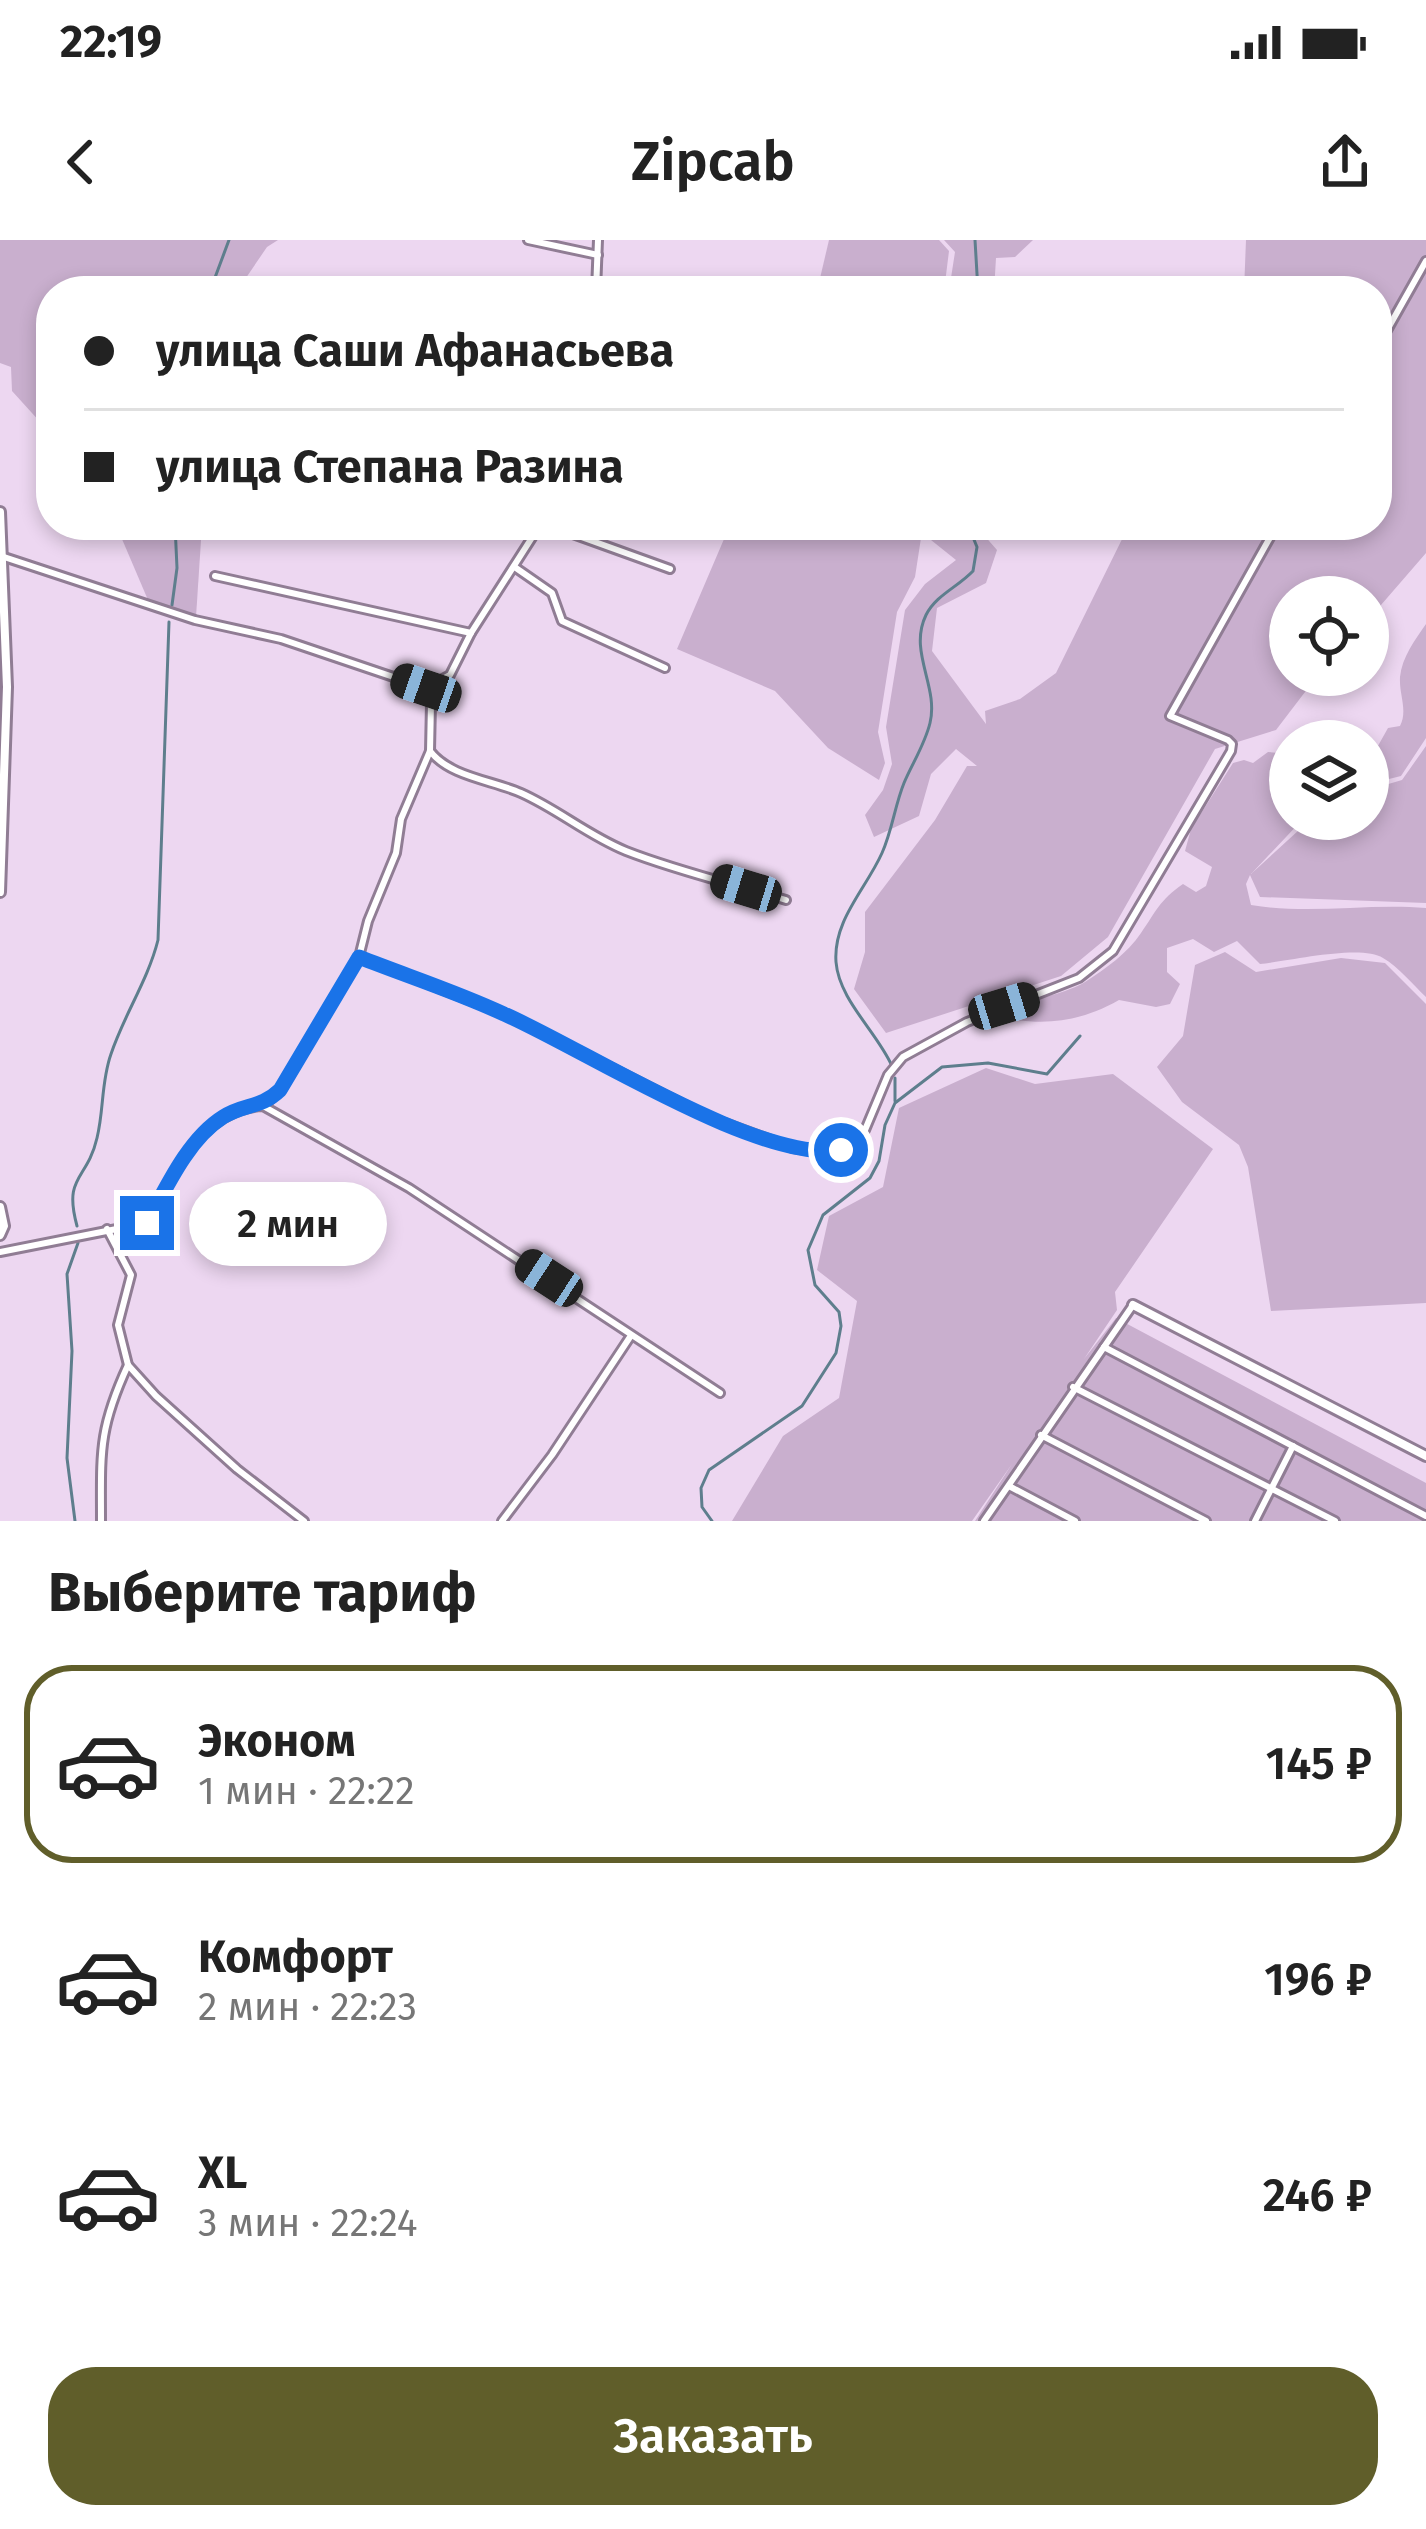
<!DOCTYPE html>
<html lang="ru">
<head>
<meta charset="utf-8">
<style>
  :root { --surface:#fff; --page:#f2f2f2; --text:#222; --muted:#767676; --line:#e0e0e0; --accent:#605e2a }
  body { margin:0; font-family:"Fira Sans",sans-serif; background:var(--page); color:var(--text); height:100vh; display:flex; flex-direction:column; font-size:45px; white-space:nowrap }
  * { box-sizing:border-box; margin:0 }
  p { font-size:39px; color:var(--muted) }
  .icon { flex:none; width:66px; height:66px; fill:none; stroke:currentColor; stroke-width:2; stroke-linecap:round; stroke-linejoin:round }
  .map { position:relative; height:1281px; overflow:hidden }
  .details { display:flex; flex-direction:column; background:var(--surface); flex:1 }
  .details>* { flex:none }
  .hud { position:absolute; left:36px; top:36px; width:1356px; height:264px; border-radius:48px; box-shadow:0 6px 18px #0003; display:grid; align-content:center; height:264px; padding:0 48px; background:var(--surface) }
  .tools { position:absolute; left:1269px; top:336px; display:grid; gap:24px }
  .tools a { display:grid; place-items:center; width:120px; height:120px; border-radius:50%; background:var(--surface); box-shadow:0 6px 18px #0003; font-size:60px }
  .end { position:absolute; width:54px; height:54px; margin:-27px; border:15px solid #1a73e8; background:#fff; box-shadow:0 0 0 6px #fff }
  .from { border-radius:50% }
  .bubble { position:absolute; height:84px; border-radius:42px; background:var(--surface); box-shadow:0 6px 18px #0003; font-size:39px; font-weight:600; line-height:84px; text-align:center }
  .car { position:absolute; width:36px; height:72px; margin:-36px -18px; border-radius:15px; box-shadow:0 0 9px 3px #0007; background:linear-gradient(#222 24%,#8ab4d8 0 40%,#222 0 76%,#8ab4d8 0 86%,#222 0) }
  .hud b { display:flex; align-items:center; gap:42px; height:114px; font-size:45px }
  .hud b+b { border-top:3px solid var(--line) }
  .hud i { width:30px; height:30px; background:var(--text) }
  ul { padding:0; list-style:none }
  li { display:flex; align-items:center; gap:36px; height:198px; margin:0 24px 18px; padding:0 24px; border:6px solid transparent; border-radius:48px }
  li div { flex:1 }
  li b { display:block; font-size:45px }
  li em { font-style:normal; font-weight:600 }
  li.current { border-color:var(--accent) }
  li>.icon { width:108px; height:108px; stroke-width:1.5 }
  h2 { padding:0 48px; font-size:54px; line-height:144px }
  .cta { display:flex; gap:24px; margin-top:auto; padding:24px 48px }
  .cta a { flex:1; height:138px; border-radius:48px; background:var(--accent); color:#fff; font-size:48px; font-weight:600; line-height:138px; text-align:center }
  .status { display:flex; justify-content:space-between; align-items:center; height:84px; padding:0 60px; background:var(--surface); direction:ltr }
  .status svg { height:33px; fill:currentColor }
  header { display:flex; justify-content:space-between; align-items:center; height:156px; padding:0 48px; background:var(--surface); font-size:54px; font-weight:600 }
  .map>svg:first-child { display:block }
  .green { fill:#c9afce }
  .lines { fill:none; stroke-linecap:round; stroke-linejoin:round }
  .stream { stroke:#5e7e8d; stroke-width:3 }
  .minor-casing { stroke:#907d94; stroke-width:12 }
  .tertiary-casing { stroke:#907d94; stroke-width:14 }
  .minor { stroke:#fff; stroke-width:6 }
  .tertiary { stroke:#fff; stroke-width:8 }
  .route { stroke:#1a73e8; stroke-width:15 }
</style>
</head>
<body>
<div class="status"><b>22:19</b><svg viewBox="0 0 49 12"><path d="M0 12V9h3v3zM5 12V6h3v6zM10 12V3h3v9zM15 12V0h3v12zM26 1h20v11H26zM47 4h2v5h-2z"/></svg></div>
<header><svg class="icon" aria-label="back" viewBox="0 0 24 24"><path d="M15 5l-7 7 7 7"/></svg>Zipcab<svg class="icon" aria-label="share" viewBox="0 0 24 24"><path d="M12 15V3M7 8l5-5 5 5M5 13v7h14v-7"/></svg></header>
<div class="map">
<svg width="1426" height="1281" viewBox="0 0 1426 1281">
  <rect width="100%" height="100%" fill="#edd7f1"/>
  <g class="green">
    <path d="M0,0H278L267,7L237,51H51V194L12,151L11,127L0,123Z"/>
    <path d="M829,0H939L949,11L944,51H817Z"/>
    <path d="M944,0H1033L1015,17L996,18L994,51H949L955,12Z"/>
    <path d="M1246,0H1426V313L1368,380V357H1290V435H1318L1276,490L1215,509L1108,697L1061,736L886,793L854,749L865,712V672L935,580L967,526H977L956,509L931,534L919,576L874,597L865,575L883,550L892,524L886,487L905,370L925,344L956,320L926,296L928,285H975L997,310L986,343L937,368L932,411L986,484L985,471L1020,459L1056,433L1129,285H1377V51H1244Z"/>
    <path d="M116,285H202L196,377L148,360Z"/>
    <path d="M730,285H923L915,337L897,372L878,492L885,523L879,540L828,508L775,451L677,409Z"/>
    <path d="M1426,384V498L1401,536L1369,544L1368,511L1374,513L1388,488L1400,486C1408,470 1399,455 1400,437C1402,417 1415,400 1426,384Z"/>
    <path d="M1290,502V579H1303L1251,634L1311,579H1368V550L1402,540L1426,506V663L1260,657L1250,635L1246,644L1251,665C1311,675 1367,663 1426,668V757C1413,745 1399,727 1383,718C1361,704 1290,721 1260,724L1237,701L1214,712L1193,699L1167,708V732L1180,744L1170,764L1156,767L1119,760C1078,783 1044,786 998,777C1014,762 1062,756 1085,742C1105,729 1128,713 1141,693C1157,670 1159,661 1183,644L1196,652L1206,646L1212,627L1185,611L1191,589L1233,523L1244,520L1253,523L1268,512L1279,513Z"/>
    <path d="M1225,712L1256,732L1341,718L1385,723L1426,764V1063L1271,1071L1248,927L1239,905L1182,862L1157,827L1183,796L1195,725Z"/>
    <path d="M986,828L1035,844L1113,834L1213,909L1115,1052L1117,1070L1084,1119L1116,1078L1426,1243V1281H975L1012,1224L972,1281H732L783,1196L839,1158L857,1061L817,1030L829,976L883,947L899,868Z"/>
  </g>
  <g class="lines">
    <g class="stream">
      <path d="M975,0L978,51"/>
      <path d="M210,51L229,0"/>
      <path d="M172,365L177,328L175,285"/>
      <path d="M892,826C877,792 839,760 836,722C833,680 866,649 882,613C892,591 895,565 904,543C912,524 925,504 930,483C939,446 908,412 926,375C936,355 958,347 973,331L977,307L968,285"/>
      <path d="M895,861V838"/>
      <path d="M77,986C63,935 87,941 97,898C104,870 101,842 111,814C124,775 148,740 158,700L169,382"/>
      <path d="M75,1281L67,1218L72,1111L67,1034L78,1003"/>
      <path d="M712,1281L702,1267L701,1248L709,1230L802,1166L836,1113L841,1086L839,1072L815,1045L808,1010L823,975L870,938L879,921L885,885L895,863L942,827L988,823L1047,834L1080,796"/>
    </g>
    <g class="minor-casing">
      <g id="minor">
        <path d="M528,0L598,15"/>
        <path d="M596,51L598,0"/>
        <path d="M1377,108L1426,21"/>
        <path d="M548,285L670,329"/>
        <path d="M4,317L195,380L281,399L426,448"/>
        <path d="M516,328L552,353L562,381L665,428"/>
        <path d="M215,336L471,393"/>
        <path d="M430,511C450,537 492,540 521,553C559,570 587,595 626,611C677,631 733,644 786,660"/>
        <path d="M359,717L505,774L711,878L793,908L826,913L841,910L865,890L888,835L903,817L967,782L1079,738L1113,711L1231,511L1232,504L1228,500L1170,476L1277,285"/>
        <path d="M263,866L281,850L359,717L368,681L396,613L401,579L430,511L431,463L426,448L450,435L471,393L540,285"/>
        <path d="M107,989L131,1035L118,1085L128,1125L156,1156L237,1229L304,1281"/>
        <path d="M0,1012L147,983C173,936 201,869 263,866L409,948L720,1153"/>
        <path d="M1104,1107L1426,1276"/>
        <path d="M1073,1147L1335,1281"/>
        <path d="M1041,1195L1206,1281"/>
        <path d="M1009,1246L1075,1281"/>
        <path d="M101,1281C101,1213 98,1190 128,1125"/>
        <path d="M502,1281L552,1215L630,1097"/>
        <path d="M984,1281L1133,1065"/>
        <path d="M1255,1281L1293,1206"/>
      </g>
    </g>
    <g class="tertiary-casing">
      <g id="tertiary">
        <path d="M0,272L7,447L0,652"/>
        <path d="M0,967L4,986L0,995"/>
        <path d="M1133,1065L1426,1216"/>
      </g>
    </g>
    <use href="#minor" class="minor"/>
    <use href="#tertiary" class="tertiary"/>
  </g>
  <g class="lines">
    <path class="route" d="M147,983C166,948 188,899 223,877C245,863 260,869 280,850L359,717C407,736 457,752 504,774C584,809 759,923 841,910"/>
  </g>
</svg>
<div class="tools">
<a><svg class="icon" aria-label="locate" viewBox="0 0 24 24"><circle cx="12" cy="12" r="6"/><path d="M12 2v4M12 18v4M2 12h4M18 12h4"/></svg></a>
<a><svg class="icon" aria-label="layers" viewBox="0 0 24 24"><path d="M12 4l9 5-9 5-9-5zM3 14l9 5 9-5"/></svg></a>
</div>
<i class="end from" style="left:841px;top:910px"></i>
<i class="end" style="left:147px;top:983px"></i>
<div class="bubble" style="left:189px;top:942px;width:198px">2 мин</div>
<i class="car" style="left:426px;top:448px;rotate:289deg"></i>
<i class="car" style="left:746px;top:648px;rotate:287deg"></i>
<i class="car" style="left:1004px;top:766px;rotate:73deg"></i>
<i class="car" style="left:549px;top:1038px;rotate:303deg"></i>
<div class="hud">
<b><i class="from"></i>улица Саши Афанасьева</b>
<b><i></i>улица Степана Разина</b>
</div>
</div>
<section class="details">
<h2>Выберите тариф</h2>
<ul>
<li class="current"><svg class="icon" aria-label="car" viewBox="0 0 24 24"><path d="M5 17H2v-5l4-1 3-4h7l3 4 3 1v5h-3M9 17h6M6 11h13"/><circle cx="7" cy="17" r="2"/><circle cx="17" cy="17" r="2"/></svg><div><b>Эконом</b><p>1 мин · 22:22</p></div><em>145 ₽</em></li>
<li><svg class="icon" aria-label="car" viewBox="0 0 24 24"><path d="M5 17H2v-5l4-1 3-4h7l3 4 3 1v5h-3M9 17h6M6 11h13"/><circle cx="7" cy="17" r="2"/><circle cx="17" cy="17" r="2"/></svg><div><b>Комфорт</b><p>2 мин · 22:23</p></div><em>196 ₽</em></li>
<li><svg class="icon" aria-label="car" viewBox="0 0 24 24"><path d="M5 17H2v-5l4-1 3-4h7l3 4 3 1v5h-3M9 17h6M6 11h13"/><circle cx="7" cy="17" r="2"/><circle cx="17" cy="17" r="2"/></svg><div><b>XL</b><p>3 мин · 22:24</p></div><em>246 ₽</em></li>
</ul>
<div class="cta"><a>Заказать</a></div>
</section>
</body>
</html>
